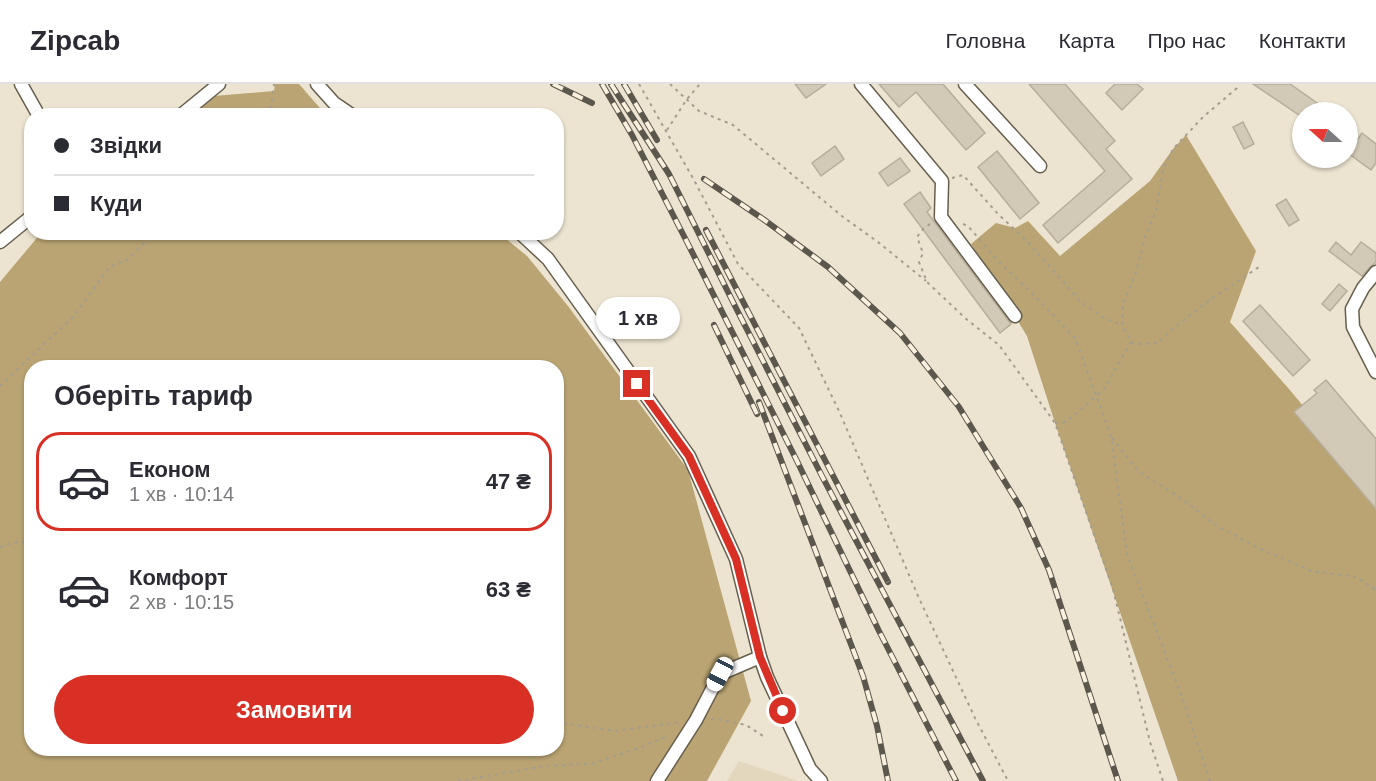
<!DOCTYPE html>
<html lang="uk">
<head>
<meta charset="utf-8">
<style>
  :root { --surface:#fff; --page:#f2f2f3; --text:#2b2b33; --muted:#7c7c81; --line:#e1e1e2; --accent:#d93025 }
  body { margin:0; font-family:Arial,sans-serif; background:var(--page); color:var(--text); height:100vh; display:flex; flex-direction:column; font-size:22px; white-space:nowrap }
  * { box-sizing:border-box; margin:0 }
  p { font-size:20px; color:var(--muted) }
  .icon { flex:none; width:33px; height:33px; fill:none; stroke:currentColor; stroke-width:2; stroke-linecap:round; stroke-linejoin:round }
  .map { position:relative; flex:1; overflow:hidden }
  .sheet { position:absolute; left:24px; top:276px; width:540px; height:396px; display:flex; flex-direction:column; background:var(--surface); border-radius:24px; box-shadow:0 2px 4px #0004 }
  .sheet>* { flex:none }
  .guide { position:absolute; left:24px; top:24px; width:540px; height:132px; border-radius:24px; box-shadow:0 2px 4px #0004; display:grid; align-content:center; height:132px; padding:0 30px; background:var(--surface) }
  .needle { width:39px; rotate:291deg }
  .tools { position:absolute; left:1292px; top:18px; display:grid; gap:12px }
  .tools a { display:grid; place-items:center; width:66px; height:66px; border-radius:50%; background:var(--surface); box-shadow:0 2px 4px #0004; font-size:30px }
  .end { position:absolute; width:27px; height:27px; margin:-14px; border:8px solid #d93025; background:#fff; box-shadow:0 0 0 3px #fff }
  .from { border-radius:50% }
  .bubble { position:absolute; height:42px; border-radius:21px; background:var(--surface); box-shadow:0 2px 4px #0004; font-size:20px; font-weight:700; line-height:42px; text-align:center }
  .car { position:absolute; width:18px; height:36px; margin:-18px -9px; border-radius:8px; box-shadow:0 0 4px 2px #0007; background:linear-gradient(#fff 24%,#345 0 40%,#fff 0 76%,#345 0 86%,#fff 0) }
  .guide b { display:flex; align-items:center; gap:21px; height:57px; font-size:22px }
  .guide b+b { border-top:2px solid var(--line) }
  .guide i { width:15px; height:15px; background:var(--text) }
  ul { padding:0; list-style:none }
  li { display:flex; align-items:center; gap:18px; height:99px; margin:0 12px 9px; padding:0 18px; border:3px solid transparent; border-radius:24px }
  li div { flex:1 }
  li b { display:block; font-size:22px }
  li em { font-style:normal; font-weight:700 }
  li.active { border-color:var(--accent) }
  li>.icon { width:54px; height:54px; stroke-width:1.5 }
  h2 { padding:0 30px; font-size:27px; line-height:72px }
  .primary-button { display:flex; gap:12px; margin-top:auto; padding:12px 30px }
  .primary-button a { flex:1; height:69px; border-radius:36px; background:var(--accent); color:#fff; font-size:24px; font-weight:700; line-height:69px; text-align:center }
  header { display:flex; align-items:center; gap:36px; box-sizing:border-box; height:84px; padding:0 30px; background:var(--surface); border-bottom:2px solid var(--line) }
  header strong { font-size:28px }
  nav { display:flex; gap:33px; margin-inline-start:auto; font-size:21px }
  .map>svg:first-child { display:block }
  .built { fill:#e3d7bd }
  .forest { fill:#baa473; fill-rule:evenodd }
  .building { fill:#d2c9b7; stroke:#b6ad9b; stroke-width:1.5 }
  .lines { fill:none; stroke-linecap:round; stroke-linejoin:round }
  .minor-casing { stroke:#675f4e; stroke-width:15 }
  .path { stroke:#a49d8e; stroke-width:2; stroke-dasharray:3 4.5; stroke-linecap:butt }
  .minor { stroke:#fff; stroke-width:12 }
  .rail-casing { stroke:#5c574d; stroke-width:6 }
  .rail { stroke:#f9f1dd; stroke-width:4; stroke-dasharray:11; stroke-linecap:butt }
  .route { stroke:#d93025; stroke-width:8 }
</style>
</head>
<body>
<header>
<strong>Zipcab</strong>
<nav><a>Головна</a><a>Карта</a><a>Про нас</a><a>Контакти</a></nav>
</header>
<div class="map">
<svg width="1376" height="697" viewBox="0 0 1376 697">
  <rect width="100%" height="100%" fill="#ece3d0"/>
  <path class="built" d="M739,677L798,697H727Z"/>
  <g class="forest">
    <path d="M275,0H299L326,31L190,32L214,12L274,7Z"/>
    <path d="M1186,51L1256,167L1230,238L1289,305L1376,409V697H1178L1055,339L1027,252L971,160L996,139L1015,144L1028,137L1060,172L1150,97L1173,65Z"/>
    <path d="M41,149H499L527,172L568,222L688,386L751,617L707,697H0V198ZM32,284H556V664H32Z"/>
  </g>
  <g class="building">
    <path d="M795,0H826L806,14Z"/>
    <path d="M879,0H943L985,49L966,66L916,8L899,23Z"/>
    <path d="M1029,0H1065L1115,57L1106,65L1132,95L1058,159L1043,141L1105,87Z"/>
    <path d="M1115,0H1137L1143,5L1122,26L1106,9Z"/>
    <path d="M1253,0H1290L1330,28H1302V33Z"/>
    <path d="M1243,38L1254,60L1244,65L1233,43Z"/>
    <path d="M1362,49L1376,60V79L1371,86L1348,69Z"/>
    <path d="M835,62L844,75L821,92L812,79Z"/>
    <path d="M997,67L1039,119L1020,135L978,83Z"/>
    <path d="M900,74L910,87L888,102L879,89Z"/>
    <path d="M920,108L931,124L927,128L1011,240L1000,249L904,120Z"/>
    <path d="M1286,115L1299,136L1289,142L1276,121Z"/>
    <path d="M1336,158L1351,171L1361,158L1376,169V178L1370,183L1362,192L1329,167Z"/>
    <path d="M1339,200L1347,207L1330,227L1322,220Z"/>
    <path d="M1260,221L1310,276L1293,292L1243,237Z"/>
    <path d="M1326,296L1376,355V425L1294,328L1317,309L1314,306Z"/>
  </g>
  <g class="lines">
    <g class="minor-casing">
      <g id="minor">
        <path d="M21,0L39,32"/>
        <path d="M317,0L334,19L353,32"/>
        <path d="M861,0L942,97L941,133L1015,232"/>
        <path d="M965,0L1040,82"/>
        <path d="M180,32L219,0"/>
        <path d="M519,148L548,175L689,372L736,475L760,573L767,593L810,685L821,697"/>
        <path d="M0,158L32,132"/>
        <path d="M1376,188L1363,204L1352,225L1353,243L1376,288"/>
        <path d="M657,697L696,636L720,590L760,573"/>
      </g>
    </g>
    <g class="path">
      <path d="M639,0L694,96L738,180L799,244L839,327L918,512L975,634L1008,697"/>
      <path d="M670,0L699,27L733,41L843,133L878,158L926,197"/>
      <path d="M270,32L274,0"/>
      <path d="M667,46L687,15L700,0"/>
      <path d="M952,94L963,91L998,130L1026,156L1081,218L1104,234L1122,241"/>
      <path d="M930,140L923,145L917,153L923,169L919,178L927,198L965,234L999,261L1055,339L1113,505L1150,658L1163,697"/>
      <path d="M963,140L968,142L999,178L1029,206L1075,254L1111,352L1127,470L1183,616L1210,697"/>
      <path d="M1131,258L1140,260L1157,259L1175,243L1211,215L1259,183"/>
      <path d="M0,302L74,232L109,183L127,176L156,148"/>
      <path d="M1055,339L1065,338L1075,331L1104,305L1131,258L1122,241L1123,220L1136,188L1145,153L1156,127L1163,86L1173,65L1203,33L1237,4L1238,0"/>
      <path d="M1112,354L1138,387L1179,413L1217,442L1256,463L1311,487L1356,493L1376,506"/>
      <path d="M0,463C11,459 20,456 32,460"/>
      <path d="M711,635L722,636L746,641L763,652"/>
      <path d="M556,638L615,647L681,638"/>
      <path d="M458,697L545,682L591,680L639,664L670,651"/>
    </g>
    <use href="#minor" class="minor"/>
    <g class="rail-casing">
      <g id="rail">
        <path d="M553,0L592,19"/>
        <path d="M602,0L632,51L687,158L797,377L879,547L956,697"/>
        <path d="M611,0L669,90L737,226L823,394L983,697"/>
        <path d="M624,0L657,56"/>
        <path d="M704,95L763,135L828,183L900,249L959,323L1021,424L1049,486L1118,697"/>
        <path d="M706,146L888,498"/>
        <path d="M714,241L757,330"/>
        <path d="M759,318L863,592L877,642L888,697"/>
      </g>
    </g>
    <use href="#rail" class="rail"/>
  </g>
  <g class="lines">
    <path class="route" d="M637,300L689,372L736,475L760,573L783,627"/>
  </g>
</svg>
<div class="tools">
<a><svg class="needle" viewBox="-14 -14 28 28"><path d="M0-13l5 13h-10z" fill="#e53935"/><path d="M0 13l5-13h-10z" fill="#7c7c81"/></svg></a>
</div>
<i class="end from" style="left:783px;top:627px"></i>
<i class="end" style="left:637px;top:300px"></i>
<div class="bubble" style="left:596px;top:213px;width:84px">1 хв</div>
<i class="car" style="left:720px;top:590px;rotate:208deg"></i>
<div class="guide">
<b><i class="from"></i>Звідки</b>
<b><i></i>Куди</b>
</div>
<section class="sheet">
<h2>Оберіть тариф</h2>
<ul>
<li class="active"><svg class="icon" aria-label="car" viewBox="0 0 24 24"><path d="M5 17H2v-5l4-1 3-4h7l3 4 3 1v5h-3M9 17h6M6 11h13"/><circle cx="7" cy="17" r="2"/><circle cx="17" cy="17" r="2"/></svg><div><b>Економ</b><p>1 хв · 10:14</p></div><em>47 ₴</em></li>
<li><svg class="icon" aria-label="car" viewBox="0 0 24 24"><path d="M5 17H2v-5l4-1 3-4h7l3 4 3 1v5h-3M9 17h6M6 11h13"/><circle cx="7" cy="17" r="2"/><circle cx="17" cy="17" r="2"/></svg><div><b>Комфорт</b><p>2 хв · 10:15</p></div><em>63 ₴</em></li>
</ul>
<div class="primary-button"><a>Замовити</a></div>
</section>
</div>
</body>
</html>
